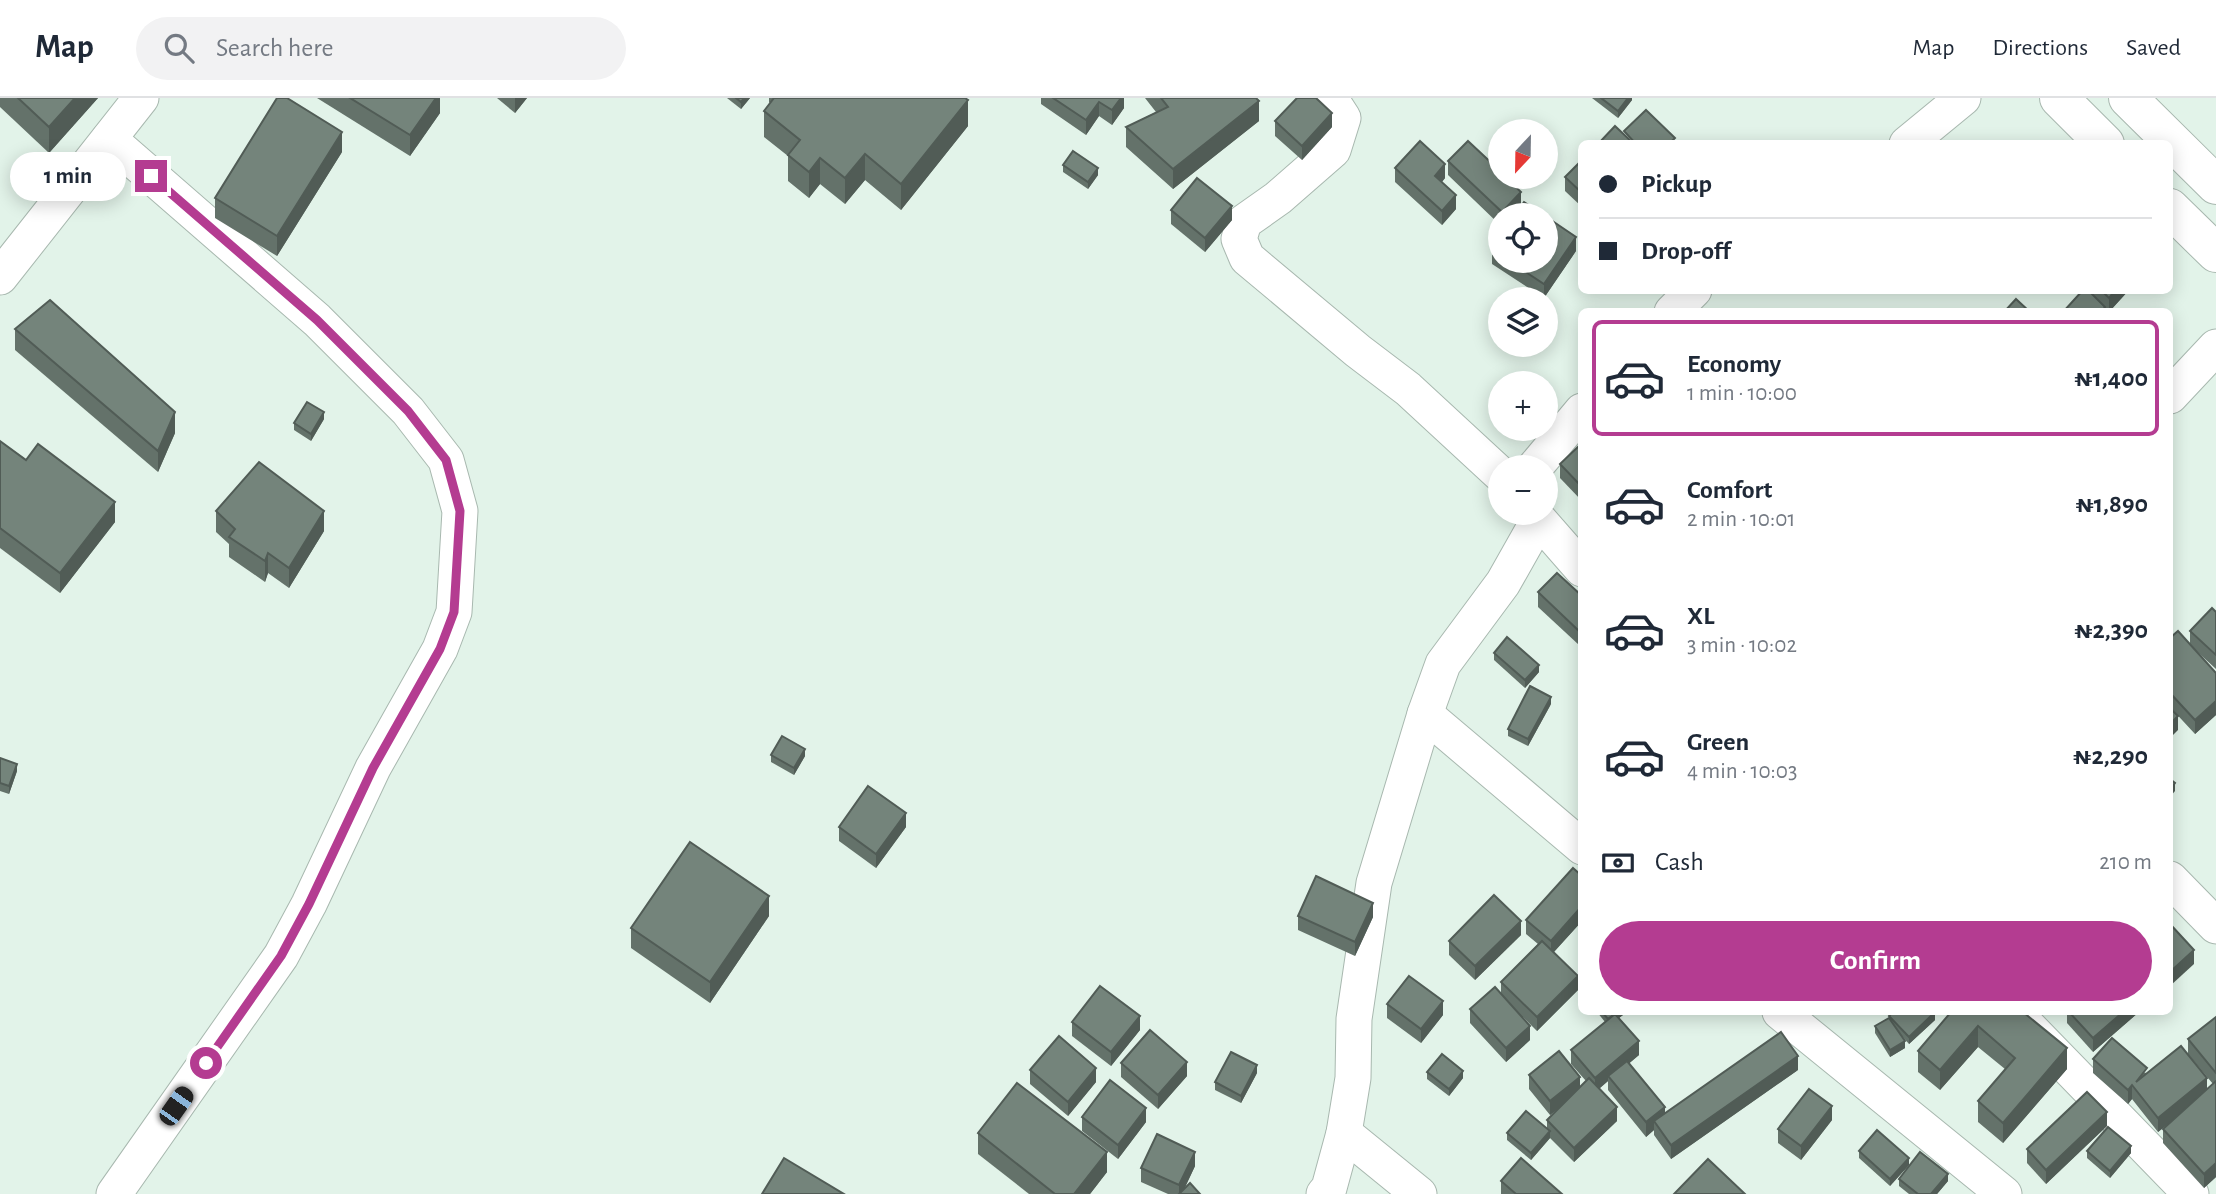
<!DOCTYPE html>
<html lang="en">
<head>
<meta charset="utf-8">
<style>
  :root { --surface:#fff; --page:#f2f2f3; --text:#1f2937; --muted:#747a83; --line:#e0e1e3; --accent:#b43c91 }
  body { margin:0; font-family:"Alegreya Sans",sans-serif; background:var(--page); color:var(--text); height:100vh; display:flex; flex-direction:column; font-size:26px; white-space:nowrap }
  * { box-sizing:border-box; margin:0 }
  p { font-size:23px; color:var(--muted) }
  .icon { flex:none; width:38px; height:38px; fill:none; stroke:currentColor; stroke-width:2; stroke-linecap:round; stroke-linejoin:round }
  .map { position:relative; flex:1; overflow:hidden }
  .panel { position:absolute; left:1578px; top:210px; width:595px; height:707px; display:flex; flex-direction:column; background:var(--surface); border-radius:10px; box-shadow:0 4px 18px #0003 }
  .panel>* { flex:none }
  .hud { position:absolute; left:1578px; top:42px; width:595px; height:154px; border-radius:10px; box-shadow:0 4px 18px #0003; display:grid; align-content:center; height:154px; padding:0 21px; background:var(--surface) }
  .needle { width:46px; rotate:202deg }
  .controls { position:absolute; left:1488px; top:21px; display:grid; gap:14px }
  .controls a { display:grid; place-items:center; width:70px; height:70px; border-radius:50%; background:var(--surface); box-shadow:0 4px 18px #0003; font-size:35px }
  .end { position:absolute; width:32px; height:32px; margin:-16px; border:9px solid #b43c91; background:#fff; box-shadow:0 0 0 4px #fff }
  .from { border-radius:50% }
  .bubble { position:absolute; height:49px; border-radius:24px; background:var(--surface); box-shadow:0 4px 18px #0003; font-size:23px; font-weight:700; line-height:49px; text-align:center }
  .car { position:absolute; width:21px; height:42px; margin:-21px -10px; border-radius:9px; box-shadow:0 0 5px 2px #0007; background:linear-gradient(#222 24%,#8ab4d8 0 40%,#222 0 76%,#8ab4d8 0 86%,#222 0) }
  .hud b { display:flex; align-items:center; gap:24px; height:66px; font-size:26px }
  .hud b+b { border-top:2px solid var(--line) }
  .hud i { width:18px; height:18px; background:var(--text) }
  ul { padding:12px 0 0; list-style:none }
  li { display:flex; align-items:center; gap:21px; height:116px; margin:0 14px 10px; padding:0 7px; border:4px solid transparent; border-radius:10px }
  li div { flex:1 }
  li b { display:block; font-size:26px }
  li em { font-style:normal; font-weight:700 }
  li.current { border-color:var(--accent) }
  li>.icon { width:63px; height:63px; stroke-width:1.5 }
  .pay { display:flex; align-items:center; gap:18px; height:77px; padding:0 21px; font-size:26px }
  .pay p { margin-inline-start:auto }
  .cta { display:flex; gap:14px; margin-top:auto; padding:14px 21px }
  .cta a { flex:1; height:80px; border-radius:42px; background:var(--accent); color:#fff; font-size:28px; font-weight:700; line-height:80px; text-align:center }
  header { display:flex; align-items:center; gap:42px; box-sizing:border-box; height:98px; padding:0 35px; background:var(--surface); border-bottom:2px solid var(--line) }
  header strong { font-size:33px }
  nav { display:flex; gap:38px; margin-inline-start:auto; font-size:24px }
  .search { width:490px; height:63px; background:var(--page); display:flex; align-items:center; gap:18px; box-sizing:border-box; padding:0 24px; border-radius:38px; color:var(--muted); font-size:26px }
  .map>svg:first-child { display:block }
  .lines { fill:none; stroke-linecap:round; stroke-linejoin:round }
  .minor-casing { stroke:#a8b8af; stroke-width:37 }
  .secondary-casing { stroke:#a8b8af; stroke-width:40 }
  .minor { stroke:#fff; stroke-width:35 }
  .secondary { stroke:#fff; stroke-width:38 }
  .wall { fill:#64726a }
  .shaded-wall { fill:#515c56 }
  .building { fill:#74847b; stroke:#515c56; stroke-width:2 }
  .route { stroke:#b43c91; stroke-width:9 }
</style>
</head>
<body>
<header>
<strong>Map</strong>
<div class="search"><svg class="icon" aria-label="search" viewBox="0 0 24 24"><circle cx="10" cy="10" r="6"/><path d="M15 15l6 6"/></svg>Search here</div>
<nav><a>Map</a><a>Directions</a><a>Saved</a></nav>
</header>
<div class="map">
<svg width="2216" height="1096" viewBox="0 0 2216 1096">
  <rect width="100%" height="100%" fill="#e2f3e9"/>
  <g class="lines">
    <g class="minor-casing">
      <g id="minor">
        <path d="M1330,0L1343,20L1333,52L1278,100L1244,124L1239,141L1247,160L1358,253L1408,291L1500,376"/>
        <path d="M109,41L317,222L408,313L446,362L460,413L454,514L440,551L373,670L309,806L281,858L114,1096"/>
        <path d="M1907,46L1963,0"/>
        <path d="M0,179L141,0"/>
        <path d="M1672,214L1694,192"/>
        <path d="M2170,298L2216,249"/>
        <path d="M1535,369L1582,313"/>
        <path d="M1533,415L1582,471"/>
        <path d="M1425,616L1582,749"/>
        <path d="M2170,781L2216,828"/>
        <path d="M1780,914L2004,1096"/>
        <path d="M2014,914L2191,1096"/>
        <path d="M1344,1035L1419,1096"/>
        <path d="M1324,1096L1329,1090L1344,1035L1353,980L1354,921L1374,785L1425,616L1443,566L1503,485L1538,423"/>
      </g>
    </g>
    <g class="secondary-casing">
      <g id="secondary">
        <path d="M2059,0L2105,46"/>
        <path d="M2128,0L2216,87"/>
        <path d="M2170,110L2216,155"/>
      </g>
    </g>
    <use href="#minor" class="minor"/>
    <use href="#secondary" class="secondary"/>
  </g>
  <g class="wall">
    <path d="M0,0H98L49,55L0,9Z"/>
    <path d="M317,0H440V15L410,58Z"/>
    <path d="M497,0H527L515,15Z"/>
    <path d="M727,0H750L741,11Z"/>
    <path d="M769,0H965L968,28L901,112L865,82L845,106L820,86L809,100L788,83V58L764,39V13L770,5L769,4Z"/>
    <path d="M1041,0H1124V10L1112,27L1099,18L1086,37L1041,6Z"/>
    <path d="M1145,0H1256L1259,23L1173,91L1126,49V29L1156,14Z"/>
    <path d="M1592,0H1632V2L1618,20Z"/>
    <path d="M1275,23L1332,29L1302,62L1275,38Z"/>
    <path d="M342,54L277,158L215,120V100Z"/>
    <path d="M1582,62V109L1565,93V79Z"/>
    <path d="M1448,63L1521,108L1513,117H1500V127L1448,77Z"/>
    <path d="M1063,67L1098,77L1088,91L1063,74Z"/>
    <path d="M1395,70L1445,80L1442,84L1456,111L1442,127L1395,84Z"/>
    <path d="M1171,112L1232,122L1205,154L1171,126Z"/>
    <path d="M1500,140V163H1545L1576,153L1544,200L1492,166V151Z"/>
    <path d="M2083,192H2129L2109,214L2105,210V214Z"/>
    <path d="M15,231L175,335L158,374L15,252Z"/>
    <path d="M324,321L311,343L294,332V325Z"/>
    <path d="M0,343L115,424L60,495L0,450Z"/>
    <path d="M1582,345V403L1560,380V366Z"/>
    <path d="M216,413L324,433L289,490L268,475L265,484L229,459V446L216,434Z"/>
    <path d="M1538,494L1582,498V544L1579,547L1538,509Z"/>
    <path d="M2216,514V571L2191,548L2216,575V617L2195,636L2170,609V540L2190,547V533Z"/>
    <path d="M1494,555L1539,574L1525,590L1494,562Z"/>
    <path d="M1551,606L1528,648L1508,638V631Z"/>
    <path d="M771,657L805,658L794,677L771,664Z"/>
    <path d="M0,661L17,673L9,696L0,693Z"/>
    <path d="M839,729H906L876,770L839,743Z"/>
    <path d="M1582,778V823L1554,854L1578,892L1537,933L1523,919L1530,942L1506,964L1470,925V911L1501,895V884L1538,846L1526,836V822Z"/>
    <path d="M769,818L710,905L631,850V830Z"/>
    <path d="M1298,818L1373,819L1355,858L1298,832Z"/>
    <path d="M1521,837L1475,882L1449,857V843Z"/>
    <path d="M1387,906L1443,917L1421,945L1387,920Z"/>
    <path d="M1597,914H1627L1619,920L1639,957L1629,965L1665,1016L1798,972L1671,1061L1654,1037V1032L1646,1039L1608,992V983L1599,991L1617,1023L1574,1064L1550,1040L1531,1062L1507,1042V1035L1547,1030V1022L1558,1011L1550,1017L1529,991V977L1580,989L1586,983L1571,966V952L1605,924Z"/>
    <path d="M1951,914H2023L2067,971L2003,1045L1978,1024V1003L2005,971L1978,949L1940,992L1918,974V953Z"/>
    <path d="M2067,914H2139L2093,954L2067,925Z"/>
    <path d="M1889,918L1935,922L1909,946L1901,937L1905,950L1890,959L1875,935V928L1889,920Z"/>
    <path d="M2216,919V1079L2204,1090L2163,1045V1031L2176,1020L2158,1034L2132,1001L2128,1006L2093,975V961L2207,991L2213,986L2188,956V941Z"/>
    <path d="M1072,924L1140,932L1111,968L1072,938Z"/>
    <path d="M1121,965L1187,978L1158,1011L1121,979Z"/>
    <path d="M1030,972L1096,984L1068,1018L1030,986Z"/>
    <path d="M1427,974L1463,980L1449,998L1427,981Z"/>
    <path d="M1257,975L1241,1005L1215,992V984Z"/>
    <path d="M1082,1019L1146,1024L1118,1061L1082,1033Z"/>
    <path d="M1832,1022L1801,1062L1778,1045V1031Z"/>
    <path d="M2107,1028L2046,1086L2027,1065V1051Z"/>
    <path d="M978,1035L1107,1074L1090,1096H1029L978,1056Z"/>
    <path d="M1859,1053L1909,1067L1890,1088L1859,1060Z"/>
    <path d="M2087,1053L2131,1055L2110,1080L2087,1060Z"/>
    <path d="M1195,1068L1184,1091L1200,1096H1168L1141,1084V1070Z"/>
    <path d="M1899,1081L1948,1083L1937,1096H1909L1899,1088Z"/>
    <path d="M1501,1083L1562,1096H1501Z"/>
  </g>
  <g class="shaded-wall">
    <path d="M75,0H98L49,55V29Z"/>
    <path d="M436,0H440V15L410,58V37Z"/>
    <path d="M515,0H527L515,15Z"/>
    <path d="M744,0H750L741,11V4Z"/>
    <path d="M1121,0H1124V10L1112,27V12Z"/>
    <path d="M1628,0H1632V2L1618,20V13Z"/>
    <path d="M968,2V28L901,112V86Z"/>
    <path d="M1259,3V23L1173,91V71Z"/>
    <path d="M1099,4V18L1086,37V22Z"/>
    <path d="M1332,15V29L1302,62V48Z"/>
    <path d="M342,34V54L277,158V138Z"/>
    <path d="M865,56V82L845,106V80Z"/>
    <path d="M820,60V86L809,100V74Z"/>
    <path d="M1445,66V80L1435,92V78Z"/>
    <path d="M1098,70V77L1088,91V84Z"/>
    <path d="M1521,94V108L1513,117H1502V114Z"/>
    <path d="M1456,97V111L1442,127V113Z"/>
    <path d="M1232,108V122L1205,154V140Z"/>
    <path d="M1576,139V153L1544,200V186Z"/>
    <path d="M2115,192H2129L2109,214V200Z"/>
    <path d="M175,314V335L158,374V353Z"/>
    <path d="M324,314V321L311,343V336Z"/>
    <path d="M115,404V424L60,495V475Z"/>
    <path d="M324,413V433L289,490V470Z"/>
    <path d="M268,455V475L265,484V463Z"/>
    <path d="M1582,530V544L1579,547V533Z"/>
    <path d="M1539,567V574L1525,590V582Z"/>
    <path d="M1551,599V606L1528,648V641Z"/>
    <path d="M2216,603V617L2195,636V622Z"/>
    <path d="M2178,618V632L2170,640V626Z"/>
    <path d="M805,651V658L794,677V670Z"/>
    <path d="M17,666V673L9,696V688Z"/>
    <path d="M2175,685V693L2170,699V692Z"/>
    <path d="M906,715V729L876,770V756Z"/>
    <path d="M769,798V818L710,905V884Z"/>
    <path d="M1373,805V819L1355,858V844Z"/>
    <path d="M1582,808V823L1551,857V843Z"/>
    <path d="M1521,823V837L1475,882V868Z"/>
    <path d="M2194,852V866L2170,888V874Z"/>
    <path d="M1578,878V892L1537,933V919Z"/>
    <path d="M1443,903V917L1421,945V931Z"/>
    <path d="M1617,914H1627L1608,928V921Z"/>
    <path d="M1935,914V922L1909,946V939Z"/>
    <path d="M2123,914H2139L2093,954V940Z"/>
    <path d="M1140,918V932L1111,968V954Z"/>
    <path d="M1530,928V942L1506,964V950Z"/>
    <path d="M1978,928V949L1940,992V972Z"/>
    <path d="M1639,943V957L1611,981L1608,978V983L1595,994V980Z"/>
    <path d="M1905,943V950L1890,959V952Z"/>
    <path d="M2067,950V971L2003,1045V1025Z"/>
    <path d="M1798,958V972L1671,1061V1047Z"/>
    <path d="M1187,964V978L1158,1011V997Z"/>
    <path d="M1257,967V975L1241,1005V998Z"/>
    <path d="M1096,970V984L1068,1018V1004Z"/>
    <path d="M1463,973V980L1449,998V991Z"/>
    <path d="M1580,979V993L1550,1017V1003Z"/>
    <path d="M2207,980V994L2158,1034V1020Z"/>
    <path d="M2132,987V1001L2128,1006V992Z"/>
    <path d="M1832,1008V1022L1801,1062V1048Z"/>
    <path d="M1617,1009V1023L1574,1064V1050Z"/>
    <path d="M1665,1009V1023H1654V1032L1646,1039V1024Z"/>
    <path d="M1146,1010V1024L1118,1061V1047Z"/>
    <path d="M2107,1014V1028L2046,1086V1072Z"/>
    <path d="M1550,1033V1040L1531,1062V1055Z"/>
    <path d="M2131,1048V1055L2110,1080V1073Z"/>
    <path d="M1107,1054V1074L1090,1096H1074Z"/>
    <path d="M1195,1054V1068L1182,1096H1179V1087Z"/>
    <path d="M1909,1060V1067L1890,1088V1081Z"/>
    <path d="M2216,1065V1079L2204,1090V1076Z"/>
    <path d="M1948,1076V1083L1937,1096H1931Z"/>
  </g>
  <g class="building">
    <path d="M18,0H75L49,29Z"/>
    <path d="M277,0H287L342,34L277,138L215,100Z"/>
    <path d="M350,0H436L410,37Z"/>
    <path d="M736,0H744L741,4Z"/>
    <path d="M774,0H965L968,2L901,86L865,56L845,80L820,60L809,74L788,57L800,42L764,13Z"/>
    <path d="M1053,0H1121L1112,12L1099,4L1086,22Z"/>
    <path d="M1161,0H1256L1259,3L1173,71L1126,29L1168,9Z"/>
    <path d="M1297,0H1316L1332,15L1302,48L1275,23Z"/>
    <path d="M1601,0H1628L1618,13Z"/>
    <path d="M1646,12L1675,40L1669,46H1636L1624,33Z"/>
    <path d="M1615,28L1634,46H1598Z"/>
    <path d="M1420,43L1445,66L1435,78L1456,97L1442,113L1395,70Z"/>
    <path d="M1468,43L1500,73V79H1505L1521,94L1502,114L1448,63Z"/>
    <path d="M1073,53L1098,70L1088,84L1063,67Z"/>
    <path d="M1582,62V95L1565,79Z"/>
    <path d="M1197,80L1232,108L1205,140L1171,112Z"/>
    <path d="M1524,104L1544,117H1515Z"/>
    <path d="M1545,118L1576,139L1544,186L1509,163H1545Z"/>
    <path d="M1500,140V157L1492,151Z"/>
    <path d="M2083,192H2088L2105,209L2101,214H2063Z"/>
    <path d="M2101,192H2115L2109,200Z"/>
    <path d="M2016,201L2030,214H2004Z"/>
    <path d="M50,202L175,314L158,353L15,231Z"/>
    <path d="M307,304L324,314L311,336L294,325Z"/>
    <path d="M0,343L26,362L38,346L115,404L60,475L0,430Z"/>
    <path d="M1582,345V389L1560,366Z"/>
    <path d="M259,364L324,413L289,470L268,455L265,463L229,439L235,431L216,413Z"/>
    <path d="M1557,475L1582,498V530L1579,533L1538,494Z"/>
    <path d="M2212,510L2216,514V557L2190,533Z"/>
    <path d="M2178,533L2216,575V603L2195,622L2170,595V540Z"/>
    <path d="M1507,539L1539,567L1525,582L1494,555Z"/>
    <path d="M1530,588L1551,599L1528,641L1508,631Z"/>
    <path d="M2170,610L2178,618L2170,626Z"/>
    <path d="M782,638L805,651L794,670L771,657Z"/>
    <path d="M0,660L17,666L9,688L0,685Z"/>
    <path d="M2170,681L2175,685L2170,692Z"/>
    <path d="M868,688L906,715L876,756L839,729Z"/>
    <path d="M690,744L769,798L710,884L631,830Z"/>
    <path d="M1573,770L1582,778V808L1551,843L1526,822Z"/>
    <path d="M1316,778L1373,805L1355,844L1298,818Z"/>
    <path d="M1494,797L1521,823L1475,868L1449,843Z"/>
    <path d="M2170,826L2194,852L2170,874Z"/>
    <path d="M1542,843L1578,878L1537,919L1501,884Z"/>
    <path d="M1409,878L1443,903L1421,931L1387,906Z"/>
    <path d="M1100,888L1140,918L1111,954L1072,924Z"/>
    <path d="M1495,889L1530,928L1506,950L1470,911Z"/>
    <path d="M1602,914H1617L1608,921Z"/>
    <path d="M1893,914H1935L1909,939L1889,918Z"/>
    <path d="M1951,914H2023L2067,950L2003,1025L1978,1003L2015,960L1978,928L1940,972L1918,953Z"/>
    <path d="M2069,914H2123L2093,940Z"/>
    <path d="M1615,916L1639,943L1595,980L1571,952Z"/>
    <path d="M2216,919V975L2188,941Z"/>
    <path d="M1889,920L1905,943L1890,952L1875,928Z"/>
    <path d="M1150,932L1187,964L1158,997L1121,965Z"/>
    <path d="M1781,934L1798,958L1671,1047L1654,1023Z"/>
    <path d="M1059,938L1096,970L1068,1004L1030,972Z"/>
    <path d="M2112,940L2147,970L2136,984L2181,948L2207,980L2158,1020L2132,987L2128,992L2093,961Z"/>
    <path d="M1559,953L1580,979L1550,1003L1529,977Z"/>
    <path d="M1231,954L1257,967L1241,998L1215,984Z"/>
    <path d="M1442,956L1463,973L1449,991L1427,974Z"/>
    <path d="M1627,963L1665,1009L1646,1024L1608,978Z"/>
    <path d="M1589,980L1617,1009L1574,1050L1547,1022Z"/>
    <path d="M1110,982L1146,1010L1118,1047L1082,1019Z"/>
    <path d="M2216,983V1065L2204,1076L2163,1031Z"/>
    <path d="M1017,985L1107,1054L1074,1096H1055L978,1035Z"/>
    <path d="M1809,991L1832,1008L1801,1048L1778,1031Z"/>
    <path d="M2087,994L2107,1014L2046,1072L2027,1051Z"/>
    <path d="M1526,1013L1550,1033L1531,1055L1507,1035Z"/>
    <path d="M2108,1029L2131,1048L2110,1073L2087,1053Z"/>
    <path d="M1877,1032L1909,1060L1890,1081L1859,1053Z"/>
    <path d="M1157,1036L1195,1054L1179,1087L1141,1070Z"/>
    <path d="M1920,1054L1948,1076L1931,1096H1918L1899,1081Z"/>
    <path d="M784,1060L844,1096H762Z"/>
    <path d="M1521,1060L1562,1096H1516L1501,1083Z"/>
    <path d="M1708,1061L1745,1096H1674Z"/>
    <path d="M1190,1085L1200,1096H1179Z"/>
  </g>
  <g class="lines">
    <path class="route" d="M151,78L317,222L408,313L446,362L460,413L454,514L440,551L373,670L309,806L281,858L206,965"/>
  </g>
</svg>
<div class="controls">
<a><svg class="needle" viewBox="-14 -14 28 28"><path d="M0-13l5 13h-10z" fill="#e53935"/><path d="M0 13l5-13h-10z" fill="#747a83"/></svg></a>
<a><svg class="icon" aria-label="locate" viewBox="0 0 24 24"><circle cx="12" cy="12" r="6"/><path d="M12 2v4M12 18v4M2 12h4M18 12h4"/></svg></a>
<a><svg class="icon" aria-label="layers" viewBox="0 0 24 24"><path d="M12 4l9 5-9 5-9-5zM3 14l9 5 9-5"/></svg></a>
<a>+</a>
<a>−</a>
</div>
<i class="end from" style="left:206px;top:965px"></i>
<i class="end" style="left:151px;top:78px"></i>
<div class="bubble" style="left:10px;top:54px;width:116px">1 min</div>
<i class="car" style="left:176px;top:1008px;rotate:35deg"></i>
<div class="hud">
<b><i class="from"></i>Pickup</b>
<b><i></i>Drop-off</b>
</div>
<section class="panel">
<ul>
<li class="current"><svg class="icon" aria-label="car" viewBox="0 0 24 24"><path d="M5 17H2v-5l4-1 3-4h7l3 4 3 1v5h-3M9 17h6M6 11h13"/><circle cx="7" cy="17" r="2"/><circle cx="17" cy="17" r="2"/></svg><div><b>Economy</b><p>1 min · 10:00</p></div><em>₦1,400</em></li>
<li><svg class="icon" aria-label="car" viewBox="0 0 24 24"><path d="M5 17H2v-5l4-1 3-4h7l3 4 3 1v5h-3M9 17h6M6 11h13"/><circle cx="7" cy="17" r="2"/><circle cx="17" cy="17" r="2"/></svg><div><b>Comfort</b><p>2 min · 10:01</p></div><em>₦1,890</em></li>
<li><svg class="icon" aria-label="car" viewBox="0 0 24 24"><path d="M5 17H2v-5l4-1 3-4h7l3 4 3 1v5h-3M9 17h6M6 11h13"/><circle cx="7" cy="17" r="2"/><circle cx="17" cy="17" r="2"/></svg><div><b>XL</b><p>3 min · 10:02</p></div><em>₦2,390</em></li>
<li><svg class="icon" aria-label="car" viewBox="0 0 24 24"><path d="M5 17H2v-5l4-1 3-4h7l3 4 3 1v5h-3M9 17h6M6 11h13"/><circle cx="7" cy="17" r="2"/><circle cx="17" cy="17" r="2"/></svg><div><b>Green</b><p>4 min · 10:03</p></div><em>₦2,290</em></li>
</ul>
<div class="pay"><svg class="icon" aria-label="cash" viewBox="0 0 24 24"><path d="M3 7h18v10H3z"/><circle cx="12" cy="12" r="2"/></svg>Cash<p>210 m</p></div>
<div class="cta"><a>Confirm</a></div>
</section>
</div>
</body>
</html>
